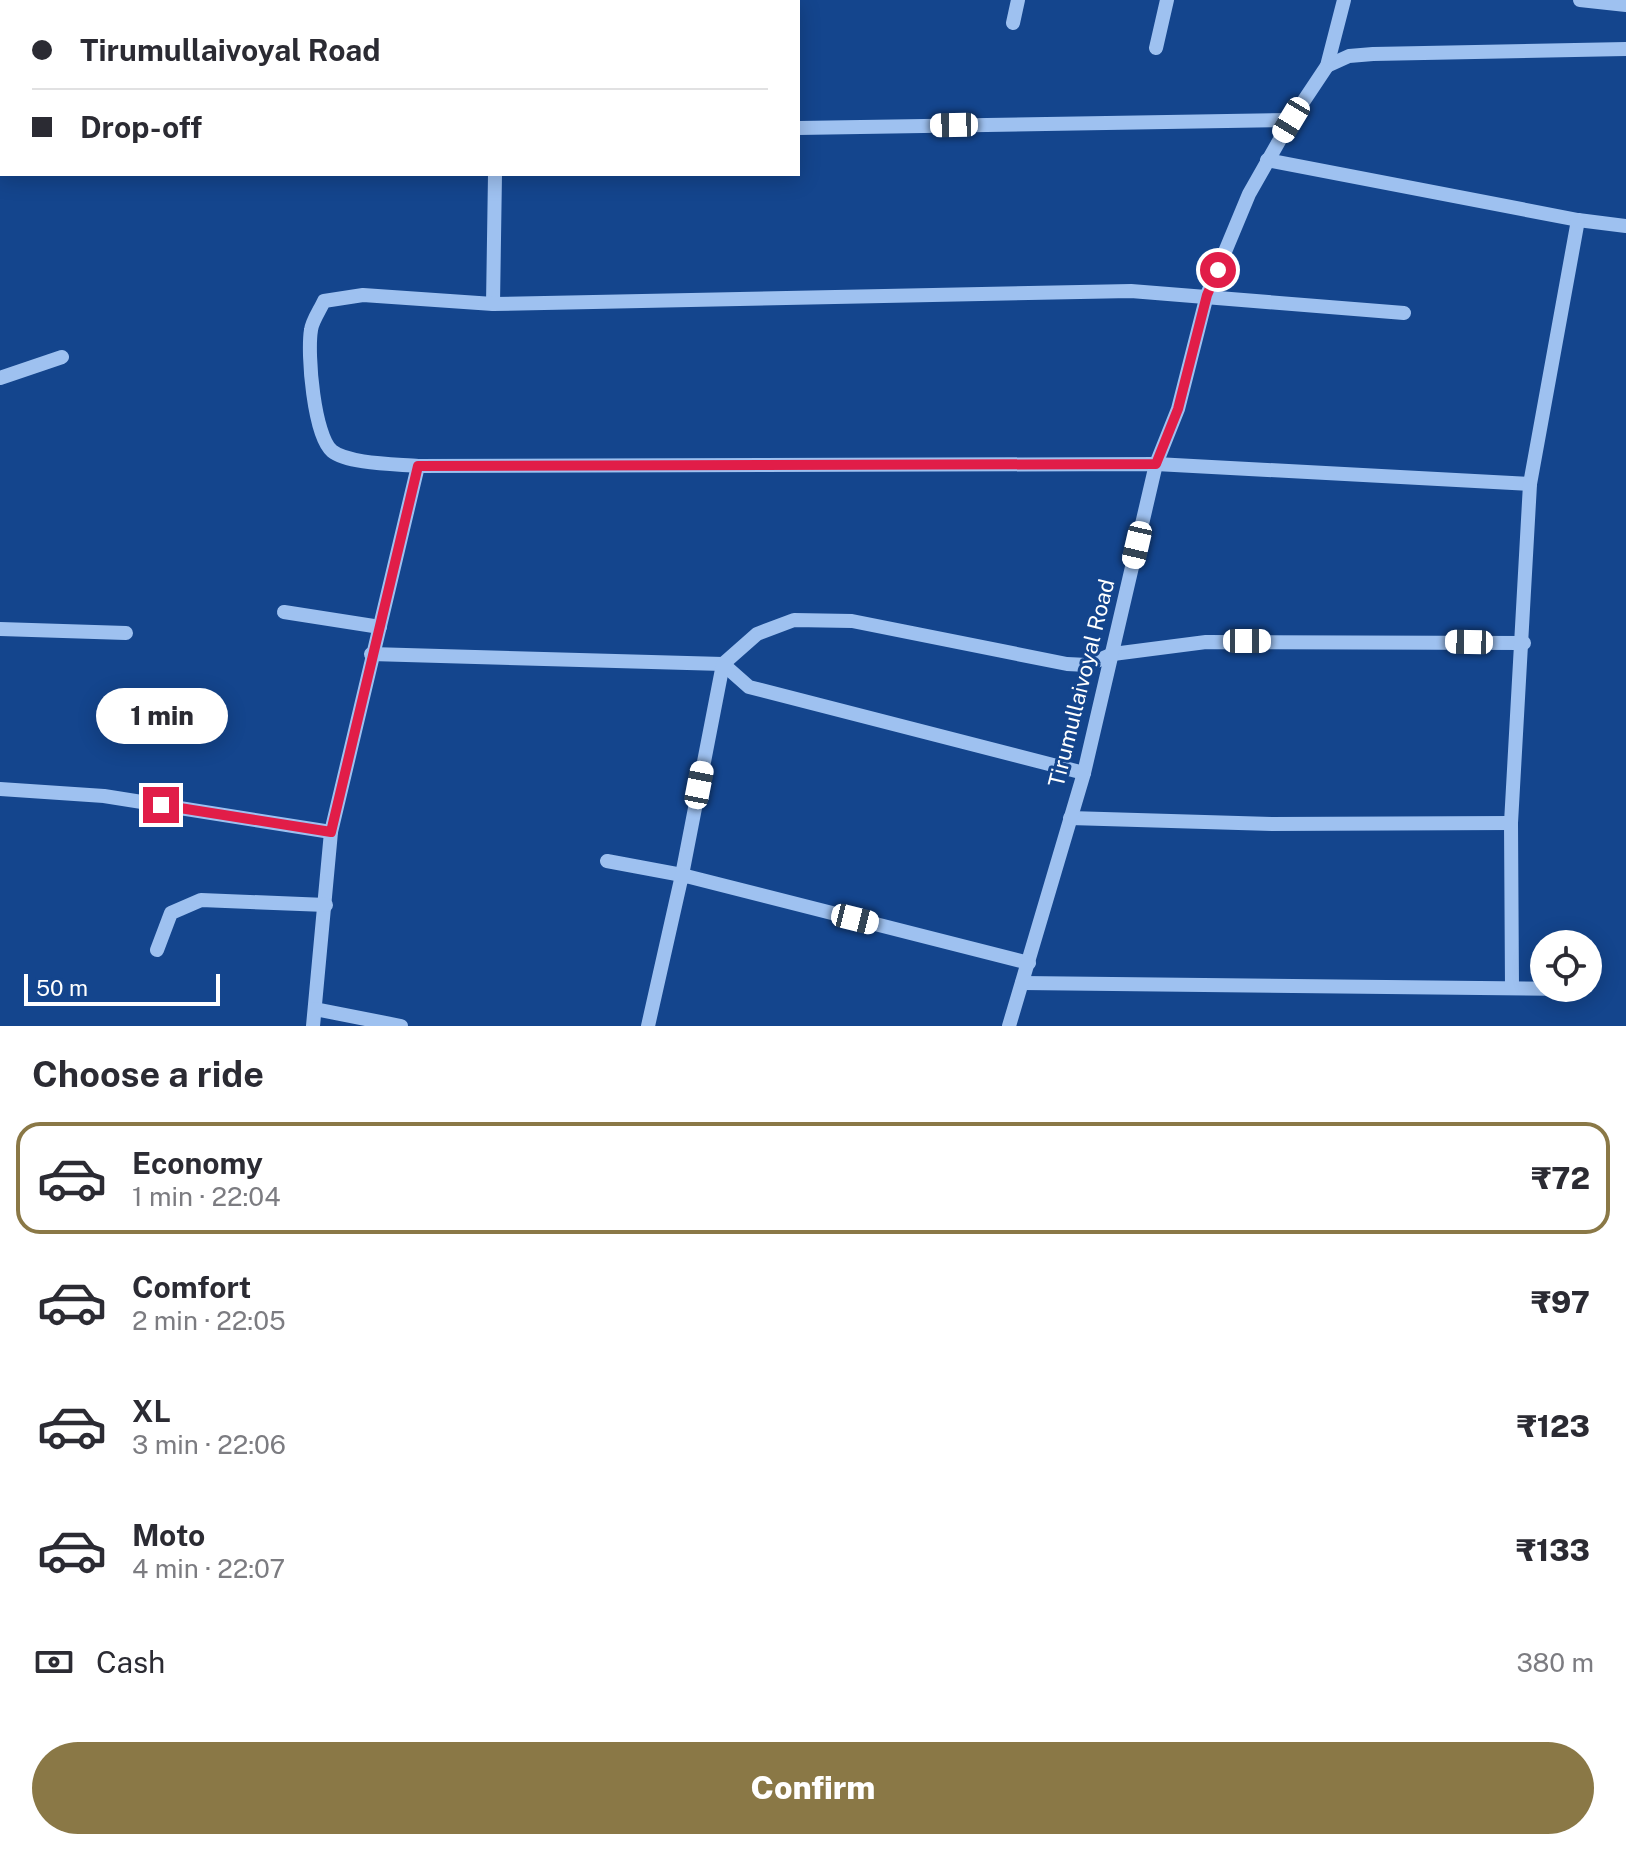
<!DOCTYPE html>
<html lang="en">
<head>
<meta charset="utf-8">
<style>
  :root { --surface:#fff; --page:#f7f7f7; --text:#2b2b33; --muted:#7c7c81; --line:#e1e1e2; --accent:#8a7846 }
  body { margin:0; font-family:"Public Sans",sans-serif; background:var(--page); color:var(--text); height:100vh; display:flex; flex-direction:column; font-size:30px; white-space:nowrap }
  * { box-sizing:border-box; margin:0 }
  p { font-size:26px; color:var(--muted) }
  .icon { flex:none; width:44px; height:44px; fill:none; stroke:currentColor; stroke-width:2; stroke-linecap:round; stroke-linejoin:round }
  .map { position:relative; height:1026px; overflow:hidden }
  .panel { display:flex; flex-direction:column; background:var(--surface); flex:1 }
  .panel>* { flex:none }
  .guide { position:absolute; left:0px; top:0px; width:800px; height:176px; box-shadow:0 4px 20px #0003; display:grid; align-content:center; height:176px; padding:0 32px; background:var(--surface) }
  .controls { position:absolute; left:1530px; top:930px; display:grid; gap:16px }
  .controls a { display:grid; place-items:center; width:72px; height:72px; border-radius:50%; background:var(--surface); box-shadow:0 4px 20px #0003; font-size:40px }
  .scale { position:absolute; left:24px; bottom:20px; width:196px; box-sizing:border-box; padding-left:8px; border:4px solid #fff; border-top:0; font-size:22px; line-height:28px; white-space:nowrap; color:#fff; -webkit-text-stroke:6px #14458d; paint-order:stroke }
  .end { position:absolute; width:36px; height:36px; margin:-18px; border:10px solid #e11d48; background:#fff; box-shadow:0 0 0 4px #fff }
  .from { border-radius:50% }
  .bubble { position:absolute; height:56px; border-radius:28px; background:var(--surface); box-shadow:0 4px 20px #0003; font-size:26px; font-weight:800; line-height:56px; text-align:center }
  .car { position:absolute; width:24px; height:48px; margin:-24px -12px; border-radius:10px; box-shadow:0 0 6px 2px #0007; background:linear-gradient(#fff 24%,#345 0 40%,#fff 0 76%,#345 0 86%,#fff 0) }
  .guide b { display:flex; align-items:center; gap:28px; height:76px; font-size:30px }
  .guide b+b { border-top:2px solid var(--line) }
  .guide i { width:20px; height:20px; background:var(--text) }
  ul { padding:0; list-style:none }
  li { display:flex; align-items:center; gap:24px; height:112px; margin:0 16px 12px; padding:0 16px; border:4px solid transparent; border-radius:24px }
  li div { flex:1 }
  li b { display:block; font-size:30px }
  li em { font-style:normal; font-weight:800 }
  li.current { border-color:var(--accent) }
  li>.icon { width:72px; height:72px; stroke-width:1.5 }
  h2 { padding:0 32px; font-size:36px; line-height:96px }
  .pay { display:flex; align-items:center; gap:20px; height:88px; padding:0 32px; font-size:30px }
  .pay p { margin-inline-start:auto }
  .action { display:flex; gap:16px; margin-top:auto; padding:16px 32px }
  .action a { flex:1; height:92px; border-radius:48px; background:var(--accent); color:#fff; font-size:32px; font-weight:800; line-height:92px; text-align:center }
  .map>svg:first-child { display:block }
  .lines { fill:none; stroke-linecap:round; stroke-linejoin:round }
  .minor { stroke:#9ec1f0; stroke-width:14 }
  .route { stroke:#e11d48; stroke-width:10 }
  .labels { text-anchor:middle; stroke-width:6; stroke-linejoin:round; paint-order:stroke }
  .street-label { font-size:22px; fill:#fff; stroke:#14458d }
</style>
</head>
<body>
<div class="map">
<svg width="1626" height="1026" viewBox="0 0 1626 1026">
  <rect width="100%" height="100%" fill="#14458d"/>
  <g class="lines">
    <g class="minor">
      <path d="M1580,0L1626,5"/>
      <path d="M134,2V0"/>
      <path d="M496,2V0"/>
      <path d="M725,2V0"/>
      <path d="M1013,23L1018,0"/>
      <path d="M0,26L2,27"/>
      <path d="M1156,48L1167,0"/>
      <path d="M1327,66L1349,56L1373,54L1626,49"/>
      <path d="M798,128L1291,120"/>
      <path d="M0,160H2"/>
      <path d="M1267,160L1578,220L1626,226"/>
      <path d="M493,304L495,174"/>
      <path d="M1404,313L1131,291L493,304L363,295L324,301C320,310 312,321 311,330C307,354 314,436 332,451C348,464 397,464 418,466L1156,464L1530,484"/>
      <path d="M0,378L62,357"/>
      <path d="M284,612L380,627"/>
      <path d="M0,629L126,633"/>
      <path d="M371,654L723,664L749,687L1084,773"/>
      <path d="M0,789L104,796L331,832L313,1026"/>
      <path d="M1070,818L1272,824L1511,823"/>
      <path d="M331,832L418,466"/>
      <path d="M607,861L682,875L723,664L757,634L794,620L852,621L1067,664L1087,665L1113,654L1206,642L1524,643"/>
      <path d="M157,950L171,913L201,900L326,905"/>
      <path d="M1022,983L1572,989"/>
      <path d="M1512,988L1511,823L1530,484L1578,220"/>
      <path d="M315,1009L401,1026"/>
      <path d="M648,1026L682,875L1029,963"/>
      <path d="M1009,1026L1084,773L1156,464L1178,409L1207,295L1249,194L1291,120L1327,66L1344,0"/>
    </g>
  </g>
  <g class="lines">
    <path class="route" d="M161,805L331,832L418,466L1156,464L1178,409L1207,295L1218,270"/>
  </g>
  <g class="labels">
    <g class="street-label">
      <text transform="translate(1081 683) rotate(-76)" y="8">Tirumullaivoyal Road</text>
    </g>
  </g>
</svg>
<div class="controls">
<a><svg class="icon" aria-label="locate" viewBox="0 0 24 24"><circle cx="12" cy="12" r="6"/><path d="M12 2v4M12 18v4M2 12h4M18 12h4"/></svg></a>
</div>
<div class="scale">50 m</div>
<i class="end from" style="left:1218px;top:270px"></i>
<i class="end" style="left:161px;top:805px"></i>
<div class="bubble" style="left:96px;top:688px;width:132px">1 min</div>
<i class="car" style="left:1291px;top:120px;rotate:211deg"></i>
<i class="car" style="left:954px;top:125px;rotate:269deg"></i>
<i class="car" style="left:1137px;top:545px;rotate:193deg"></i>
<i class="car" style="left:1247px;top:641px;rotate:90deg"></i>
<i class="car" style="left:1469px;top:642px;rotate:271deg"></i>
<i class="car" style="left:699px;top:785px;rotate:11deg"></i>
<i class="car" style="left:855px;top:919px;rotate:104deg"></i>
<div class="guide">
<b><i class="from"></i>Tirumullaivoyal Road</b>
<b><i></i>Drop-off</b>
</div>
</div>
<section class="panel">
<h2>Choose a ride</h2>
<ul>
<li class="current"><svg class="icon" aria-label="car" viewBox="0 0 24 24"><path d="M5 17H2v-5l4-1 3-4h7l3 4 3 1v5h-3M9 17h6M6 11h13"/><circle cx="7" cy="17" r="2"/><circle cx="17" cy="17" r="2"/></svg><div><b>Economy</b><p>1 min · 22:04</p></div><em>₹72</em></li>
<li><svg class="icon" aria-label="car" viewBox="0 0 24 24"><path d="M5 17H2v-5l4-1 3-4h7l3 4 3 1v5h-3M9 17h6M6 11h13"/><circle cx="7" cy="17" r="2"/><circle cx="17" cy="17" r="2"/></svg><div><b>Comfort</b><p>2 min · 22:05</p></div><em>₹97</em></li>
<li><svg class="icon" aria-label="car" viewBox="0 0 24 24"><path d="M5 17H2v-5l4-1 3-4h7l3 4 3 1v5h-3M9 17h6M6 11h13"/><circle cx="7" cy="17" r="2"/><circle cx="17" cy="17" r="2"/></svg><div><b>XL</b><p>3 min · 22:06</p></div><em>₹123</em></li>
<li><svg class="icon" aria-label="car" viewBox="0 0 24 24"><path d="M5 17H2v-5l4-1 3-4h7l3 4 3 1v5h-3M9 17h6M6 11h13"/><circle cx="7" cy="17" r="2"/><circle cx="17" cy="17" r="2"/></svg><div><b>Moto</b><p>4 min · 22:07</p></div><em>₹133</em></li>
</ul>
<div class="pay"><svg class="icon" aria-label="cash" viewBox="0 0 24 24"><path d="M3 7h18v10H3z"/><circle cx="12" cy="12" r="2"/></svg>Cash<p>380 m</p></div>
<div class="action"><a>Confirm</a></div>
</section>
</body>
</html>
